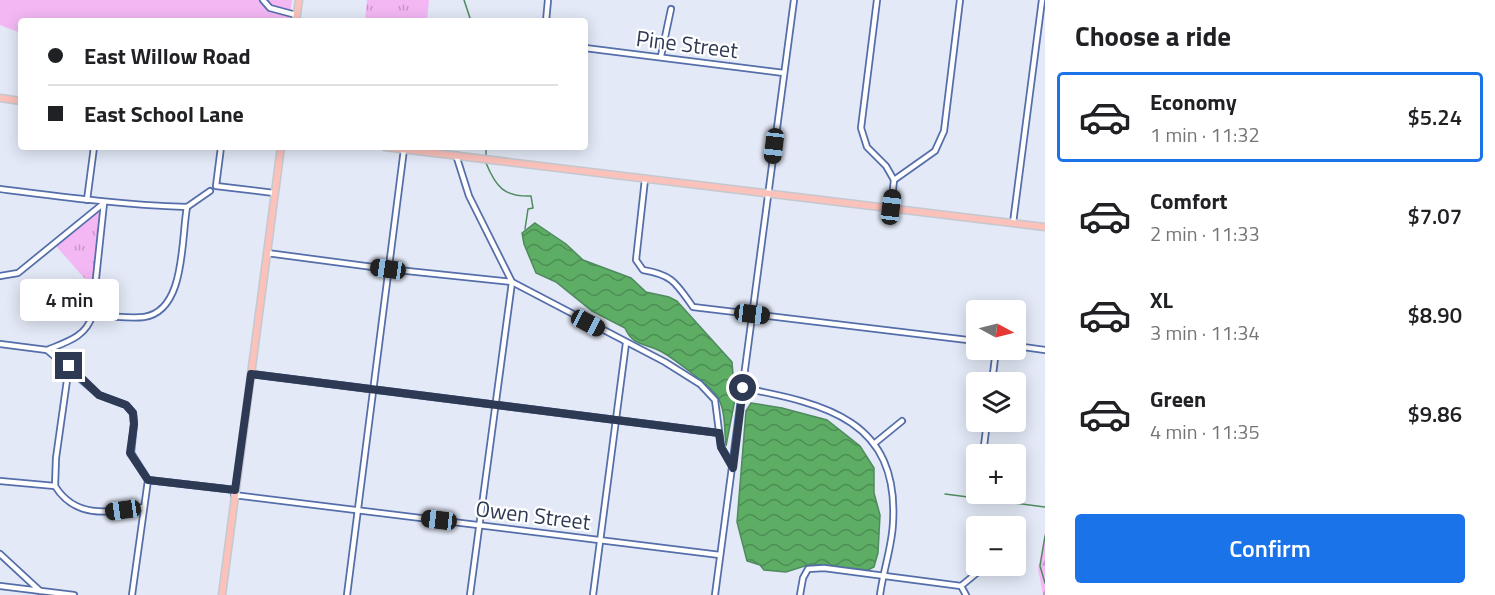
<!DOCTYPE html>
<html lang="en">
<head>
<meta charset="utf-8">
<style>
  :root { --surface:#fff; --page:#f2f2f2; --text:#202124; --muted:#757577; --line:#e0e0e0; --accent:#1a73e8 }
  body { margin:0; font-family:"Titillium Web",sans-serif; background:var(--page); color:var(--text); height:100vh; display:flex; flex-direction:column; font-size:22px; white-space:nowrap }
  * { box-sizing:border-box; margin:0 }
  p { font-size:20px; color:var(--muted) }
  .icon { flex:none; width:33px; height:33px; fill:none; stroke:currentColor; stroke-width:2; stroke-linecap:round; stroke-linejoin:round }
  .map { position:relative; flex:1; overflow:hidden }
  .sheet { display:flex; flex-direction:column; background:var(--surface); width:450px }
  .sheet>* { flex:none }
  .top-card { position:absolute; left:18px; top:18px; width:570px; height:132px; border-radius:6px; box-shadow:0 3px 15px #0003; display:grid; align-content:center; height:132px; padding:0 30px; background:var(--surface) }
  .needle { width:39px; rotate:97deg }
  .tools { position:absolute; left:966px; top:300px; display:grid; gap:12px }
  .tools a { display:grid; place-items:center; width:60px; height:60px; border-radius:6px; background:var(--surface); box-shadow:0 3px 15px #0003; font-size:30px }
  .end { position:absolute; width:27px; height:27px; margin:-14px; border:8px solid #2e3a54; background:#fff; box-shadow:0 0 0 3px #fff }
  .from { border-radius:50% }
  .bubble { position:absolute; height:42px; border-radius:6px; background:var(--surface); box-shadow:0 3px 15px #0003; font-size:20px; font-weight:600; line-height:42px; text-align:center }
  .car { position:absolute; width:18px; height:36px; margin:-18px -9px; border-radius:8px; box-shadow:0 0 4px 2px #0007; background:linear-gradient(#222 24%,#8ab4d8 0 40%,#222 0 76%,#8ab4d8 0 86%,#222 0) }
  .top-card b { display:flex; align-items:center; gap:21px; height:57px; font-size:22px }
  .top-card b+b { border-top:2px solid var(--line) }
  .top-card i { width:15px; height:15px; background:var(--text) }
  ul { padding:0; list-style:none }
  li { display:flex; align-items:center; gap:18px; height:90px; margin:0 12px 9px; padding:0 18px; border:3px solid transparent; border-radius:6px }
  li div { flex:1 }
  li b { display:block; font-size:22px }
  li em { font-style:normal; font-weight:600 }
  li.active { border-color:var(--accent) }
  li>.icon { width:54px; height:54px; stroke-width:1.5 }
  h2 { padding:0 30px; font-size:27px; line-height:72px }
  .primary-button { display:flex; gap:12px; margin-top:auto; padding:12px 30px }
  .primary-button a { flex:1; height:69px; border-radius:6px; background:var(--accent); color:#fff; font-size:24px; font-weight:600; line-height:69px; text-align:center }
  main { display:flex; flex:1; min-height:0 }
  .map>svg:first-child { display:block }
  .grass { fill:#f3b8f4 }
  .forest { fill:url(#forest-firs) }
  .park { fill:url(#park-tufts) }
  .water { fill:url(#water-waves); stroke:#4f8a5f; stroke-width:1.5 }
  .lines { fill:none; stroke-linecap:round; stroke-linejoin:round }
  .stream { stroke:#4f8a5f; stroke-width:1.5 }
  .minor-casing { stroke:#556eaa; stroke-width:8 }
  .major-casing { stroke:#c4c8cf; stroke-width:9 }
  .minor { stroke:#fff; stroke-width:4.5 }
  .major { stroke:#fbc1bb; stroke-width:6 }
  .route { stroke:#2e3a54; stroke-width:8 }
  .labels { text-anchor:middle; stroke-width:4.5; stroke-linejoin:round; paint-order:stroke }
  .street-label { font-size:22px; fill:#2e3a54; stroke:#fff }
</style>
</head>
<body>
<main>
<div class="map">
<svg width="1045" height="595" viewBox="0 0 1045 595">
  <defs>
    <pattern id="forest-firs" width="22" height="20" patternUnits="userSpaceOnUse" patternTransform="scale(1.5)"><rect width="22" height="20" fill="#f3b8f4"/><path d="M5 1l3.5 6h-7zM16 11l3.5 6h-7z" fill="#c597c8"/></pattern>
    <pattern id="park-tufts" width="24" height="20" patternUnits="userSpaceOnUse" patternTransform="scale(1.5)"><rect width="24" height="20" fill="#f3b8f4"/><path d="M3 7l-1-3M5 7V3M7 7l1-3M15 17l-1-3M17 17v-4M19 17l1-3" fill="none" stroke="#c597c8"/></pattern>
    <pattern id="water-waves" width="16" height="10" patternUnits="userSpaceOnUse" patternTransform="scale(1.5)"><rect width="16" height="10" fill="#5dad64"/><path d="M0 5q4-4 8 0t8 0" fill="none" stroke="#4d8e55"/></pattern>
  </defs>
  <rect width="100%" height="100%" fill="#e3e9f7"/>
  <path class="grass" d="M0,0H292L289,21H21V33L0,25Z"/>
  <path class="forest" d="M1045,532V595H1043L1038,569Z"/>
  <g class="park">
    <path d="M367,0H429L427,21L365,20Z"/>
    <path d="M99,210L102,212L93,288L56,246Z"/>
  </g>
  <g class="water">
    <path d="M535,223L566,244L583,260L631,278L646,292L669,297L677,301L732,362L735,399L726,446C724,430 726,410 717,396C710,386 673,358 662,352C647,343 633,347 625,328L592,311L556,282L536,273L524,244L522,233Z"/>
    <path d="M751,403L782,408L827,420L860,446L874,468V493L880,515L878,553L874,567L868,570L811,564L786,572L764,570L760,565L747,561L737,522L746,411Z"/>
  </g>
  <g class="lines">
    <g class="stream">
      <path d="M464,0L471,21"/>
      <path d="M486,157V147"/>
      <path d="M486,163C496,187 504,197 531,196L533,208L528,209L525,229"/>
      <path d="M945,494L1045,507"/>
      <path d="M1045,536L1040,566L1045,583"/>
    </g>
    <g class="minor-casing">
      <g id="minor">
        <path d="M263,0L270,8L296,15"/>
        <path d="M877,0L861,128L867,147L886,166L894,180"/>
        <path d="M546,21L548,0"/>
        <path d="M585,48L784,73"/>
        <path d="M661,56L671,9"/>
        <path d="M221,147L216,186L274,193"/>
        <path d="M456,155L469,196L512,282L665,362L700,384L715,400L721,447L732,466"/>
        <path d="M645,179L636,260L643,270C673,275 676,283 693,307L976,341"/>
        <path d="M0,189C63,197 124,205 187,207"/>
        <path d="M87,200L94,147"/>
        <path d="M891,207L894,180L935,151L944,131L960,0"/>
        <path d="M1013,223L1042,0"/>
        <path d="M267,253L388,269L512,282L470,595"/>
        <path d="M0,276L18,273L104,203"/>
        <path d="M92,316L104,203"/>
        <path d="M0,344L47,350L99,395L126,405L133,413L134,424L131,453L148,480L132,595"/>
        <path d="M1016,346L1045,350"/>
        <path d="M47,350C66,342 86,337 92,316C109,315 128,319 144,317C186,311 181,239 187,207L210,191"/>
        <path d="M69,366L56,458L55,486C76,520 111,512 144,507"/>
        <path d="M251,374L719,433"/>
        <path d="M992,382L996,350"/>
        <path d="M743,388C826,404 899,420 893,523C892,547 883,571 880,595"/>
        <path d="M875,443L902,421"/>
        <path d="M983,454L987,422"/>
        <path d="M148,480L235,490"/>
        <path d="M0,481L55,486"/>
        <path d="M234,495L720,555"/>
        <path d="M0,554L40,591"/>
        <path d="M0,586L74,595"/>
        <path d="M961,586L978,572L989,570"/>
        <path d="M961,586L966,595"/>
        <path d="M347,595L404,149"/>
        <path d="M593,595L626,343"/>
        <path d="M715,595L794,0"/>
        <path d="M800,595L803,578L808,569L824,568L961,586"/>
      </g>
    </g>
    <g class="major-casing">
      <g id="major">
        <path d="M296,21L299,0"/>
        <path d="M0,98L21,101"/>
        <path d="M385,147L1045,227"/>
        <path d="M222,595L281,147"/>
      </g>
    </g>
    <use href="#minor" class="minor"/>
    <use href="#major" class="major"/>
  </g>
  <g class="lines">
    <path class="route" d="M69,366L99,395L126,405L133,413L134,424L130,453L148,480L235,490L251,374L719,433L721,447L733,468L743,388"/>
  </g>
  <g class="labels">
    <g class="street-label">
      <text transform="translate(687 44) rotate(7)" y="8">Pine Street</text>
      <text transform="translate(533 515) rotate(7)" y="8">Owen Street</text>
    </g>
  </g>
</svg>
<div class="tools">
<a><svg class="needle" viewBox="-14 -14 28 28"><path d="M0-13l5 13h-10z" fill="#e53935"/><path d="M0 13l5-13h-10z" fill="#757577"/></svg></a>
<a><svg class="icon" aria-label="layers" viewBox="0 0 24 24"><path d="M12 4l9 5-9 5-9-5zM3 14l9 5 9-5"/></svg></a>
<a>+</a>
<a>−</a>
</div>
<i class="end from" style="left:743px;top:388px"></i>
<i class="end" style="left:69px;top:366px"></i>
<div class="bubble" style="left:20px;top:279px;width:99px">4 min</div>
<i class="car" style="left:774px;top:146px;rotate:187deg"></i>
<i class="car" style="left:891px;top:207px;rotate:7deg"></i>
<i class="car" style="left:388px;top:269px;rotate:278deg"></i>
<i class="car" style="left:752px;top:314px;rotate:97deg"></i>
<i class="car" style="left:588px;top:323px;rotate:118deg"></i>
<i class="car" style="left:123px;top:510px;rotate:262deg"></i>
<i class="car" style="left:439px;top:520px;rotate:277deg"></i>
<div class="top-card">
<b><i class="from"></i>East Willow Road</b>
<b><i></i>East School Lane</b>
</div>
</div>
<section class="sheet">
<h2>Choose a ride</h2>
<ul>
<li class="active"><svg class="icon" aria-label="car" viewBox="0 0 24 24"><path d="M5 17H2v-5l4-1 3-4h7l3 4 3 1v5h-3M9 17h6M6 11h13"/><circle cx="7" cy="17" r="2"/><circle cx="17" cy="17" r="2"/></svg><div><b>Economy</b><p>1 min · 11:32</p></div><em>$5.24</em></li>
<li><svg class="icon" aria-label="car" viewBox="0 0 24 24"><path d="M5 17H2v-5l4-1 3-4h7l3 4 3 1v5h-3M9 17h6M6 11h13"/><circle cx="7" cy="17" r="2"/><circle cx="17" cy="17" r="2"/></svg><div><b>Comfort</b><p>2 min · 11:33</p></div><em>$7.07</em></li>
<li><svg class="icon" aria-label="car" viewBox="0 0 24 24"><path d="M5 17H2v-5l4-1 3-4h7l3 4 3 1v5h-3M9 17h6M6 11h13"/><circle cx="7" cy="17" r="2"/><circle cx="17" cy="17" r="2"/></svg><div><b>XL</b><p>3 min · 11:34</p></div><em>$8.90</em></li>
<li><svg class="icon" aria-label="car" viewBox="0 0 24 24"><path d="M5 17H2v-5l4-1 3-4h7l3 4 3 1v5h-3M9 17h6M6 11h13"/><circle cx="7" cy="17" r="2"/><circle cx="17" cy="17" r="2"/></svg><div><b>Green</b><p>4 min · 11:35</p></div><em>$9.86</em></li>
</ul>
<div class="primary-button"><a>Confirm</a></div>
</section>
</main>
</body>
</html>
